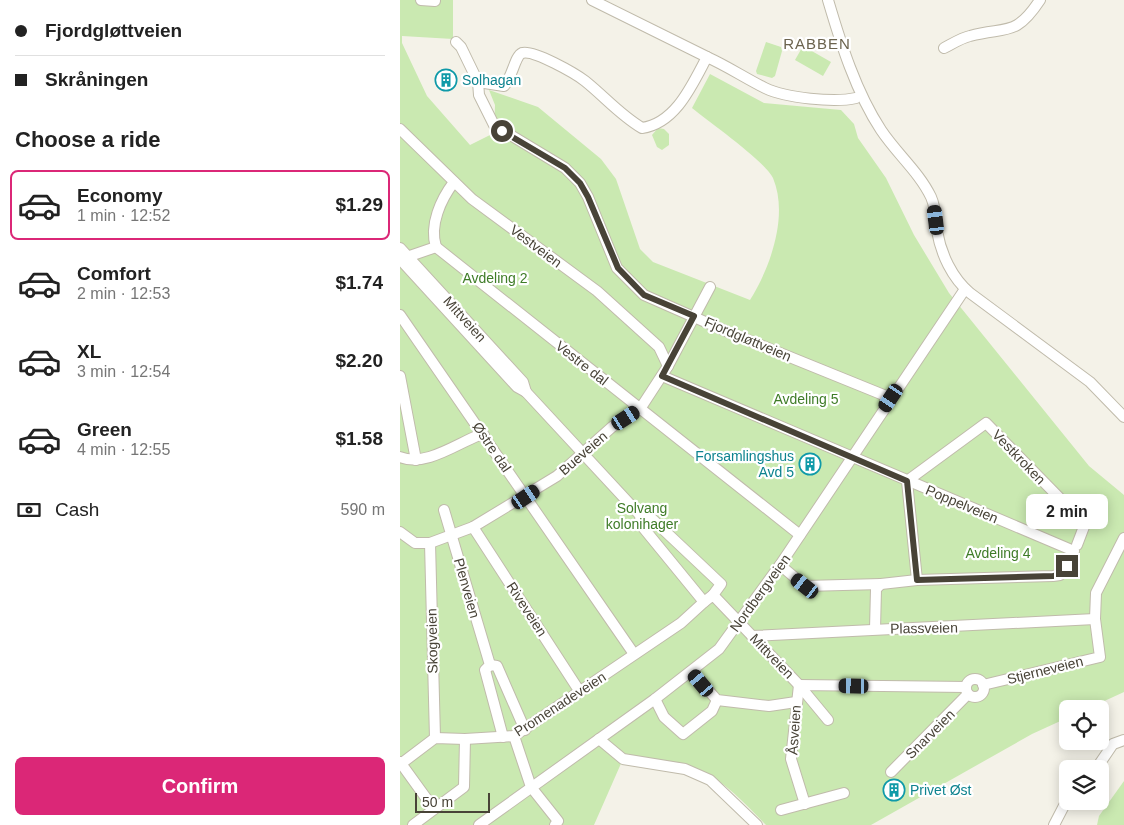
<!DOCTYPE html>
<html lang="en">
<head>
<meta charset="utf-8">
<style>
  :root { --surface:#fff; --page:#f6f6f6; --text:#222; --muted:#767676; --line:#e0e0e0; --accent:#db2777 }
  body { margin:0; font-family:Helvetica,sans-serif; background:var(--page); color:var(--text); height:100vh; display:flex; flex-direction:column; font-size:19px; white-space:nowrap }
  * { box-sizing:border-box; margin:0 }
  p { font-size:16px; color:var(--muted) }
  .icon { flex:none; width:28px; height:28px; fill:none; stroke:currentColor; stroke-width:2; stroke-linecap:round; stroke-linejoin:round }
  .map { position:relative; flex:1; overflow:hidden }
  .details { display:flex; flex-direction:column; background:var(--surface); width:400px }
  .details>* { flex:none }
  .top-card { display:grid; align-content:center; height:110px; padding:0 15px; background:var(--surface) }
  .fabs { position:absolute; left:659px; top:700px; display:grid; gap:10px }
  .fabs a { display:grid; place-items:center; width:50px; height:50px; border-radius:8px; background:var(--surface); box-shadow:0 2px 12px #0003; font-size:25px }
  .scale { position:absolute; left:15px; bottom:12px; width:75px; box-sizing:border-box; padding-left:5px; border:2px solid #484337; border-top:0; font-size:14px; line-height:18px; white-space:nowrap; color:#484337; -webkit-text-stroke:4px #fff; paint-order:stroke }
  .end { position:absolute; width:22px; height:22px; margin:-11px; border:6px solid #484337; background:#fff; box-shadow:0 0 0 2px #fff }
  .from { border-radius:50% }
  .bubble { position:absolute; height:35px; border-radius:8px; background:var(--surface); box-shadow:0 2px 12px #0003; font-size:16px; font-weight:700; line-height:35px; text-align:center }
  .car { position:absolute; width:15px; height:30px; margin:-15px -8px; border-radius:6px; box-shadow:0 0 4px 1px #0007; background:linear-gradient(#222 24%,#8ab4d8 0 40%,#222 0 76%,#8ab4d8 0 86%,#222 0) }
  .top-card b { display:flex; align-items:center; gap:18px; height:48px; font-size:19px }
  .top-card b+b { border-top:1px solid var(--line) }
  .top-card i { width:12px; height:12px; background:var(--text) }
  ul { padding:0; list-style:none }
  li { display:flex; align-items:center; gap:15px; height:70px; margin:0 10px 8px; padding:0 5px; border:2px solid transparent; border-radius:8px }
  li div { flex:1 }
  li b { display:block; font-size:19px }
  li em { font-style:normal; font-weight:700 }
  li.selected { border-color:var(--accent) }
  li>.icon { width:45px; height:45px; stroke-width:1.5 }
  h2 { padding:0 15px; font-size:22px; line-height:60px }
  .pay { display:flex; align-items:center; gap:12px; height:55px; padding:0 15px; font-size:19px }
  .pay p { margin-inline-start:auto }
  .action { display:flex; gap:10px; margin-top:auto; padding:10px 15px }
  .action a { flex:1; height:58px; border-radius:8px; background:var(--accent); color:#fff; font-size:20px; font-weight:700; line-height:58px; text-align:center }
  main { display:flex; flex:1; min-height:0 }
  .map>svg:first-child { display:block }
  .green { fill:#cae9b1 }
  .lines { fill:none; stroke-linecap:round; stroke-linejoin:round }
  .minor-casing { stroke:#c0bbab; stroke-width:12 }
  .minor { stroke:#fff; stroke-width:10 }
  .route { stroke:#484337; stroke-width:6 }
  .labels { text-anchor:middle; stroke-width:4.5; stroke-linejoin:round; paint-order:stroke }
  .culture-label { font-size:14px; fill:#0d838f; stroke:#fff; text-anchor:start }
  .street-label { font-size:14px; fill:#484337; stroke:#fff }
  .park-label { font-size:14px; fill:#3f7c28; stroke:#fff }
  .neighbourhood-label { font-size:15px; letter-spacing:1px; fill:#6b634e; stroke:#fff }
</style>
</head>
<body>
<main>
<section class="details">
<div class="top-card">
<b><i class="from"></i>Fjordgløttveien</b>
<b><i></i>Skråningen</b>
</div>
<h2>Choose a ride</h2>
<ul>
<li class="selected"><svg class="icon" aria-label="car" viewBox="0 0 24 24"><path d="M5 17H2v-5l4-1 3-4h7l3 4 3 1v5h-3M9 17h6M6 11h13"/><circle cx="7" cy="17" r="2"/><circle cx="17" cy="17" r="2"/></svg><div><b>Economy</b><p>1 min · 12:52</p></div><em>$1.29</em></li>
<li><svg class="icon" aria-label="car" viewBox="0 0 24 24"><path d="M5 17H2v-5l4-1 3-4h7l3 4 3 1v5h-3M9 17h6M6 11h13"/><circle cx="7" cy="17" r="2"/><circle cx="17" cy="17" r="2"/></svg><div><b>Comfort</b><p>2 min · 12:53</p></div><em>$1.74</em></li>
<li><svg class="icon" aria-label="car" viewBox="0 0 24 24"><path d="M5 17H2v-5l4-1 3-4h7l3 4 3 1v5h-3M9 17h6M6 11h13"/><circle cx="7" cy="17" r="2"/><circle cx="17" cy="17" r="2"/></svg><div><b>XL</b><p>3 min · 12:54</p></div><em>$2.20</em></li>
<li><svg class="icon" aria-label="car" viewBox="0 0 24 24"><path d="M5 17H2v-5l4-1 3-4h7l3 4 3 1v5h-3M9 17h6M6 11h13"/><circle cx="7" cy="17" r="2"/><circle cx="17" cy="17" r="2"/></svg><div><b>Green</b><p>4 min · 12:55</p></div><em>$1.58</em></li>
</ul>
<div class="pay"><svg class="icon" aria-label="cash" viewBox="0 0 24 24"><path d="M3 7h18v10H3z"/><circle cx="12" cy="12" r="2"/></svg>Cash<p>590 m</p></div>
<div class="action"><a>Confirm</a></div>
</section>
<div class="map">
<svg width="724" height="825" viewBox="0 0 724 825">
  <rect width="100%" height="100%" fill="#f4f2e8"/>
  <g class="green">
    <path d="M0,0H53V39L2,36V43L27,96L70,145L94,133L95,105L89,90L138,107L201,159L216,179L240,249L253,262L350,300C370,268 389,216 373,178C366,162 309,122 292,108L310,74L364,103L441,110L454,124L458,138L486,178L514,235L549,293L689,466L724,495V692L687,709H668L667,718L632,734L471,825H366C346,805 326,782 300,770C277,759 248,760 223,759L194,825H0Z"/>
    <path d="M366,42L381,47L382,51L375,76L372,78L357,74L356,71Z"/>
    <path d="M403,46L431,62L423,76L395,60Z"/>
    <path d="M258,128L264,129L269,134V145L262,150L257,147L252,135Z"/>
    <path d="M724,781V825H697L699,816Z"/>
  </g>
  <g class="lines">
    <g class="minor-casing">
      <g id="minor">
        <path d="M21,0L35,1"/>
        <path d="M192,0L307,57"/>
        <path d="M428,0C441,44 456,92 481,130C497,154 519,172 531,197C536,208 536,219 537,231C541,254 552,278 570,293L690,382L724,417"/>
        <path d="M56,42L61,47L78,82L104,86C112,78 115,56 122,53C133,49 176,74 185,81C205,97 220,115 242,128C276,123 292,85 307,57C327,66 345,78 365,88C386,98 434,103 456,98"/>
        <path d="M544,48C552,44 561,38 570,36C606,26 615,38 640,0"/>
        <path d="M78,82L79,95L94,125L165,168L180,183L188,197L217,268L244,295L328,332L491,398"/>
        <path d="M0,129L72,199L197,291L259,347L268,366"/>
        <path d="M36,247L400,535"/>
        <path d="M36,247C29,225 41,199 54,182"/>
        <path d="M0,248L123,382L126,392"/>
        <path d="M4,258L36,247"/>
        <path d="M0,259L117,387L126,392L240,515L241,525L304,602L313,595L399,685L428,720"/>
        <path d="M0,315L234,654"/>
        <path d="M0,376L16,460"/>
        <path d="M262,376L674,551"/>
        <path d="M0,457C24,467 55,445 77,436L84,435"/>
        <path d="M44,510L90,665L85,670L103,737"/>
        <path d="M240,515L250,517L321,584L313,595"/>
        <path d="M73,527L180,692"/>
        <path d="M0,532L15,543H30L73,527L157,476L212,427L240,409L268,366L310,287"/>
        <path d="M30,543L35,738"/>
        <path d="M380,565L405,586L481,584"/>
        <path d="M517,580L507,481L586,423L685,524L677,545"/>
        <path d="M475,629L476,589L481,584L517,580L653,576L660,575L674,557"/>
        <path d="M352,636L695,619"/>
        <path d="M90,665L97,666L125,730"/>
        <path d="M292,672L317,700L369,706L396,702"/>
        <circle cx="575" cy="688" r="9"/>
        <path d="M583,685L700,657L695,619L696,593L724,538"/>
        <path d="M255,699L264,717L283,734L312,711L317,700"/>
        <path d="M114,736L131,787L158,821L155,825"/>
        <path d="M199,739L223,759L285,769L310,780L357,825"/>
        <path d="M0,762L34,809"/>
        <path d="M2,763L35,738L65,739L114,736L281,623L304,602"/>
        <path d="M696,769L713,744L724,740"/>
        <path d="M491,772L568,694"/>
        <path d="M405,804L391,759L399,685L566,687"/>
        <path d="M381,810L444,793"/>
        <path d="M13,825L64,787L65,739"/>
        <path d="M79,825L255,699L319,649L380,565L565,289"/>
        <path d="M654,825L668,798"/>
      </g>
    </g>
    <use href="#minor" class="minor"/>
  </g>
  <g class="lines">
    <path class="route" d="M102,131L165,168L180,183L188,197L218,268L244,295L294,316L262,376L507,481L517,580L653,576L660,575L667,566"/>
  </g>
  <defs>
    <g id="building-ring" transform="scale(1.125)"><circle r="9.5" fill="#fff" stroke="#0f9aa8" stroke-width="1.5"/><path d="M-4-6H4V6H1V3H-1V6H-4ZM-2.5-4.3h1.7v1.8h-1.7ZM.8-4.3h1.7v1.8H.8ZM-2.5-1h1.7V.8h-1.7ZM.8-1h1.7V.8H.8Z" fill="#0f9aa8"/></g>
  </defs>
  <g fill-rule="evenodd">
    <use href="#building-ring" x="46" y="80"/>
    <use href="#building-ring" x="410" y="464"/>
    <use href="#building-ring" x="494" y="790"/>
  </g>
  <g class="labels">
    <g class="culture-label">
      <text x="62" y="85">Solhagan</text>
      <text x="394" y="461" text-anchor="end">Forsamlingshus<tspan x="394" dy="16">Avd 5</tspan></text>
      <text x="510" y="795">Privet Øst</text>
    </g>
    <g class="street-label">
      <text transform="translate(136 246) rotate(37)" y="5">Vestveien</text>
      <text transform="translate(65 319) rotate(48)" y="5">Mittveien</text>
      <text transform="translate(348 339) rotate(23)" y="5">Fjordgløttveien</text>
      <text transform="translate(182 363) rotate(38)" y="5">Vestre dal</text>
      <text transform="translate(92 447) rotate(56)" y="5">Østre dal</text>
      <text transform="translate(183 453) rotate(-41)" y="5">Bueveien</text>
      <text transform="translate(619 457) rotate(46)" y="5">Vestkroken</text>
      <text transform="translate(562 504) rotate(23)" y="5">Poppelveien</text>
      <text transform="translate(67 588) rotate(74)" y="5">Plenveien</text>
      <text transform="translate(360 593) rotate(-54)" y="5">Nordbergveien</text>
      <text transform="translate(127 609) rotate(57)" y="5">Riveveien</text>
      <text transform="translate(524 628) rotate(-1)" y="5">Plassveien</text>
      <text transform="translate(32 641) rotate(-91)" y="5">Skogveien</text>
      <text transform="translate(372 656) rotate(46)" y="5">Mittveien</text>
      <text transform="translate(645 670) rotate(-14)" y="5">Stjerneveien</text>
      <text transform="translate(160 704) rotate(-33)" y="5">Promenadeveien</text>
      <text transform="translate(394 730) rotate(-86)" y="5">Åsveien</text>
      <text transform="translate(530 734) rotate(-45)" y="5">Snarveien</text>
    </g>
    <g class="park-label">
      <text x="95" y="283">Avdeling 2</text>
      <text x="406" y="404">Avdeling 5</text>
      <text x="242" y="513">Solvang<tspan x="242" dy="16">kolonihager</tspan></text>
      <text x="598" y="558">Avdeling 4</text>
    </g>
    <g class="neighbourhood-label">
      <text x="417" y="49">RABBEN</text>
    </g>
  </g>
</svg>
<div class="fabs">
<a><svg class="icon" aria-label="locate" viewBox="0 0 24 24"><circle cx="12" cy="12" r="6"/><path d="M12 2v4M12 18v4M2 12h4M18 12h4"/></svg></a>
<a><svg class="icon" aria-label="layers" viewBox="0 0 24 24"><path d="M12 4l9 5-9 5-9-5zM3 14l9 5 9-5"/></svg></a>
</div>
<div class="scale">50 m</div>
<i class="end from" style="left:102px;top:131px"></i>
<i class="end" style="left:667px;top:566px"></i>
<div class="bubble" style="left:626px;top:494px;width:82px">2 min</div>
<i class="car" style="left:536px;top:220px;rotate:353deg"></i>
<i class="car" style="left:491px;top:398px;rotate:214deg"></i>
<i class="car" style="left:226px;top:418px;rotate:57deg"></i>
<i class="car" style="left:126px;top:497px;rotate:56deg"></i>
<i class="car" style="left:405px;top:586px;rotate:308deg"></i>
<i class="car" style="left:301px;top:683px;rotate:320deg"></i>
<i class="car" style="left:454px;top:686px;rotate:271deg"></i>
</div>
</main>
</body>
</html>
